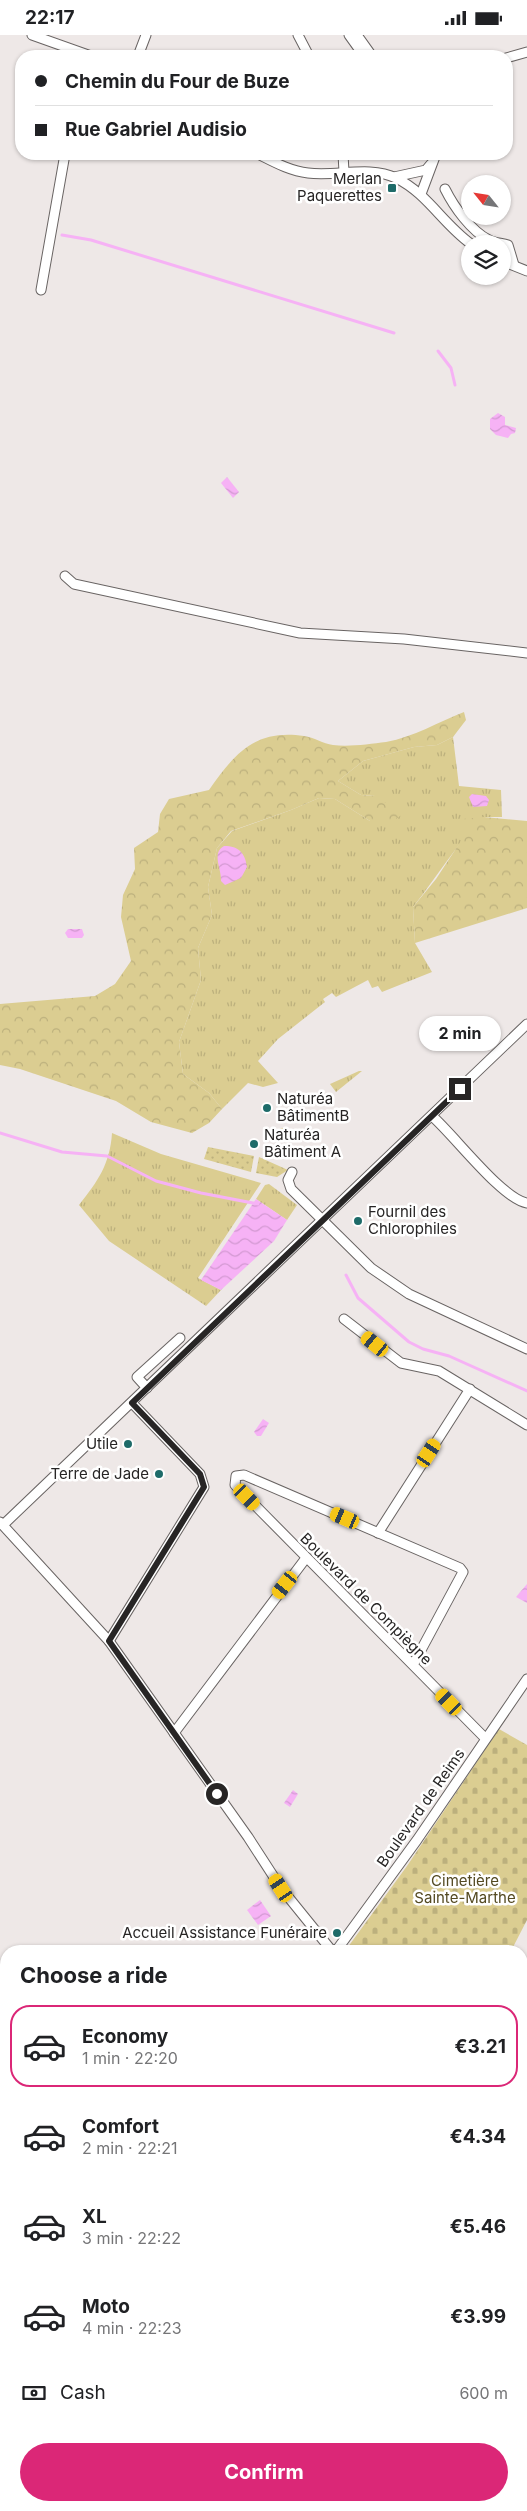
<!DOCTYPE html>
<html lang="en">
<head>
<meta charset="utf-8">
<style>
  :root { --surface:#fff; --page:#f6f6f6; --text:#202124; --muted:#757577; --line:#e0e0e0; --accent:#db2777 }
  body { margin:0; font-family:Inter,sans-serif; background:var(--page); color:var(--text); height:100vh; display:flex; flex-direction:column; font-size:19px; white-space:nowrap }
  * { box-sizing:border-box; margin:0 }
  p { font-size:16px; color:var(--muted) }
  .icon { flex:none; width:28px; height:28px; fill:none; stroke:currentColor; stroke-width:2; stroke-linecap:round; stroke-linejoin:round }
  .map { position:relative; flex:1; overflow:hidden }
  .drawer { position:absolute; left:0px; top:1910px; width:528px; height:566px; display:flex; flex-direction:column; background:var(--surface); border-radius:20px 20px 0 0; box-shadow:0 1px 4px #0004 }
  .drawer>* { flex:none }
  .top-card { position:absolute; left:15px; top:15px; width:498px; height:110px; border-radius:20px; box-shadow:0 1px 4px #0004; display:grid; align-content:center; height:110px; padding:0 20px; background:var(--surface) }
  .needle { width:32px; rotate:300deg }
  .controls { position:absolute; left:461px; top:140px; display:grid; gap:10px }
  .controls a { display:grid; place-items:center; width:50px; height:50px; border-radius:50%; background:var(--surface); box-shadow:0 1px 4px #0004; font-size:25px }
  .end { position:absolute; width:22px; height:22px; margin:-11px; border:6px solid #272525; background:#fff; box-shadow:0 0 0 2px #fff }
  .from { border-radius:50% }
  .bubble { position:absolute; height:35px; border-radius:18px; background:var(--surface); box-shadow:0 1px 4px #0004; font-size:16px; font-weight:700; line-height:35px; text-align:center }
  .car { position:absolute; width:15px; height:30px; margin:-15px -8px; border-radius:6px; box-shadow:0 0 4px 1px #0007; background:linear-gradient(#f5c518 24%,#345 0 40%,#f5c518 0 76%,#345 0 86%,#f5c518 0) }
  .top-card b { display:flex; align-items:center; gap:18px; height:48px; font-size:19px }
  .top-card b+b { border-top:1px solid var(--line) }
  .top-card i { width:12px; height:12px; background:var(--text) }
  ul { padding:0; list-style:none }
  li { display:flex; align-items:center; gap:15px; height:82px; margin:0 10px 8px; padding:0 10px; border:2px solid transparent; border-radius:20px }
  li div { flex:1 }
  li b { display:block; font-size:19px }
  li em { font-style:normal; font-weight:700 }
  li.on { border-color:var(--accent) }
  li>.icon { width:45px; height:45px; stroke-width:1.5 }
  h2 { padding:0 20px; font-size:22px; line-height:60px }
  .pay { display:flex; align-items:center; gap:12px; height:55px; padding:0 20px; font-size:19px }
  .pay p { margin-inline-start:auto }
  .button { display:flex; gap:10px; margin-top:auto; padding:10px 20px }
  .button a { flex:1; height:58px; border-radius:30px; background:var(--accent); color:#fff; font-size:20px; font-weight:700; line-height:58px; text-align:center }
  .status { display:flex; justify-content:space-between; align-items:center; height:35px; padding:0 25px; background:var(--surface); direction:ltr }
  .status svg { height:14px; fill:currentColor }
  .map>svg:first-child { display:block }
  .grass { fill:url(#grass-tufts) }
  .forest { fill:url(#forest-crowns) }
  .cemetery { fill:url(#cemetery-stones) }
  .garden { fill:url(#garden-dots) }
  .water { fill:url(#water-waves) }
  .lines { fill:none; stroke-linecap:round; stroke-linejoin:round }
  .stream { stroke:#f6b2f5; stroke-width:3 }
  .street-casing { stroke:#696463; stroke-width:11 }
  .secondary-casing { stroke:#696463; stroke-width:15 }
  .street { stroke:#fff; stroke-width:9 }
  .secondary { stroke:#efcfdb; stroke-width:12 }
  .rail-casing { stroke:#928e8d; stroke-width:5 }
  .rail { stroke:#fff; stroke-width:3; stroke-dasharray:9; stroke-linecap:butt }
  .route { stroke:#272525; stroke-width:6 }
  .poi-dot { fill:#1e6b69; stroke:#fff; stroke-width:2 }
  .labels { text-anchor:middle; stroke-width:5; stroke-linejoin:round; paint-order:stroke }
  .poi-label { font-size:15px; fill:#272525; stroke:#fff; text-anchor:end }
  .street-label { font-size:15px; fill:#272525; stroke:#fff }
  .park-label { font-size:15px; fill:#544a22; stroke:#fff }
</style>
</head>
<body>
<div class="status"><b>22:17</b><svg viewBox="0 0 49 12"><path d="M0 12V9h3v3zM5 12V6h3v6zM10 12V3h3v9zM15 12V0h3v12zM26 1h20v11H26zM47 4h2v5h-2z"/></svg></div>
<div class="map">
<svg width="527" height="2476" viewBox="0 0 527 2476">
  <defs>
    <pattern id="grass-tufts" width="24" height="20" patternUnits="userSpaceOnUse" patternTransform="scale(1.25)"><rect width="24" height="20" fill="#dbcd91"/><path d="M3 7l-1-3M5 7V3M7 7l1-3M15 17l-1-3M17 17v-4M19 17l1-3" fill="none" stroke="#bcb07d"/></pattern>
    <pattern id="forest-crowns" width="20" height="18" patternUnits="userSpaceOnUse" patternTransform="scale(1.25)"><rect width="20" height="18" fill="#dbcd91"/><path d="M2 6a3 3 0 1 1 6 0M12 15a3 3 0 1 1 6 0" fill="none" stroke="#bcb07d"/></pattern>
    <pattern id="cemetery-stones" width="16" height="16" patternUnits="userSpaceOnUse" patternTransform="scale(1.25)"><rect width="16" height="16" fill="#dbcd91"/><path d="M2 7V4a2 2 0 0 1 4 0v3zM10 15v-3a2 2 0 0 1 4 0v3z" fill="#bcb07d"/></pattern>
    <pattern id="garden-dots" width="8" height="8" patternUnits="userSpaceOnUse" patternTransform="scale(1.25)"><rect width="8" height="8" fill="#dbcd91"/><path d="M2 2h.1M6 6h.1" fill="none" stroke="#bcb07d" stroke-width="1.8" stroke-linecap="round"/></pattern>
    <pattern id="water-waves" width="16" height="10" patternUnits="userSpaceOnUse" patternTransform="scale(1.25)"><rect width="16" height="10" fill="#f6b2f5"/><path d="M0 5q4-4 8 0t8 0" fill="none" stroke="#d399d2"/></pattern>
  </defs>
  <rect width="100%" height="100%" fill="#eee8e7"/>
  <g class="grass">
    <path d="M453,702L459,751L501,755L502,782H484C456,809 437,842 413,872L415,908L432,937L382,957L378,951L372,953L368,945L336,962L332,958L323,964L325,967L278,1004L258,1026L278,1048L263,1052L248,1048L222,1074L209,1058L183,1039L179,1007L201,945L198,913L212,880L208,852L217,813L232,796L291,775L319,763L335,764L370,786L375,761L361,760L338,746L363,726L414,712L437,710Z"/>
    <path d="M359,1036H362L336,1057L330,1049Z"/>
    <path d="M286,1092L293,1100L292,1104L276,1102L279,1094Z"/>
    <path d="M112,1098L161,1119L261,1148L198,1243L221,1255L206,1271L109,1206L79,1170C98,1146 110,1129 112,1098Z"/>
    <path d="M269,1149L297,1170L287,1185L256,1164L265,1150Z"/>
  </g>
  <g class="forest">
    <path d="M464,677L466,685L453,702L437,710L414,712L363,726L338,746L361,760L375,761L403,779L390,788L370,786L335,764L319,763L291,775L231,796L217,813L208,852L212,880L198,913L201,945L179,1007L183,1039L209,1058L222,1074L209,1088L192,1098L151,1087L116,1066L20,1034L0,1030V969L95,961L115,949L131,926L121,882L123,860L135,834L134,813L158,797L160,779L169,764L209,755C235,718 255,694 304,701C314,702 323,709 333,710C349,712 370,709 386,707C414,702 438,687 464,677Z"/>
    <path d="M484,782L527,786V873L415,908L413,872L436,844L463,803L461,784Z"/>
  </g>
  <path class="cemetery" d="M499,1694L527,1710V1885L511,1916H345L407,1831Z"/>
  <g class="garden">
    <path d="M208,1112L254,1121L251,1137L204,1124Z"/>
    <path d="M259,1122L288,1135L277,1142L256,1138Z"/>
  </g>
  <g class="water">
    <path d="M498,378L505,382V390L516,393L515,398L511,399L508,403L496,400L490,394V384Z"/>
    <path d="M227,442L239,457L233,463L221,448Z"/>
    <path d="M472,759L486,761L489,765L487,771L473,772L469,762Z"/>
    <path d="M224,811C239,811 245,818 247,832L241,843L225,850L221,846C222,834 211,818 224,811Z"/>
    <path d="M68,894H82L84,900L82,903H68L65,898Z"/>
    <path d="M256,1164L287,1185L274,1206L221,1255L201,1245Z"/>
    <path d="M263,1384L269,1388L261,1401H257L254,1397Z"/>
    <path d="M527,1549V1568L516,1562Z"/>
    <path d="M293,1755L298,1759L290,1772L284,1768Z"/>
    <path d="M260,1865L271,1881L258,1890L247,1875Z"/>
  </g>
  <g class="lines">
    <g class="stream">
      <path d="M62,200L91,205L394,298"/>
      <path d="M438,316L451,333L455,350"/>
      <path d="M0,1098L62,1117L107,1121L156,1146L201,1158L258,1169"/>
      <path d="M346,1240L358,1263L409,1307L423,1314L449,1321L527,1356"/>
    </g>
    <g class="street-casing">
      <g id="street">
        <path d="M32,0L91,21"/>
        <path d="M298,0L309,21"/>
        <path d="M349,0L364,21"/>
        <path d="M357,0L372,21"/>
        <path d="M138,21L146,0"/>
        <path d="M506,23L527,17"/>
        <path d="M258,119C274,127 290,136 308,138C336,142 369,130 396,143C427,158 443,189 471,209"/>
        <path d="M343,119L344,137"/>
        <path d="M394,142L426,135L431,129"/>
        <path d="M445,154C454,172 471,196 489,205C494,208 502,208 508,210L514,230"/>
        <path d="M421,159L436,119"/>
        <path d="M502,226L527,236"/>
        <path d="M41,255L65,119"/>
        <path d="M65,541L74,549L300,598L404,604L527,618"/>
        <path d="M432,1081C454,1100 502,1164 527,1168"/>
        <path d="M292,1137L288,1145L291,1154L371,1233L409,1259L527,1314"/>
        <path d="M344,1284L401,1328L439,1336L527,1390"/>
        <path d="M147,1353L137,1342L180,1303"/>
        <path d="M0,1487L109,1606L248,1802L281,1853L332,1916"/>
        <path d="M3,1490L527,989"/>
        <path d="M378,1498L470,1354"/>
        <path d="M109,1606L204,1452L200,1439L132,1368"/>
        <path d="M413,1630L463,1537L460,1533L244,1440L236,1441L235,1450L485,1703"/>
        <path d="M174,1698L306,1523"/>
        <path d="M336,1916L417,1805L527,1644"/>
        <path d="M521,2069L527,2071"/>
        <path d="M0,2134L6,2140"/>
        <path d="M521,2325L527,2362"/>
        <path d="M0,2344L6,2345"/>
        <path d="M0,2385L6,2387"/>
        <path d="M521,2415H527"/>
        <path d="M11,2476L14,2470"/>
        <path d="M394,2476L400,2470"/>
      </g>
    </g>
    <g class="secondary-casing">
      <g id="secondary">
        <path d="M521,2367L527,2366"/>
        <path d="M217,2476L225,2470"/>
      </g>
    </g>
    <use href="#street" class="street"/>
    <use href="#secondary" class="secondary"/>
    <g class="rail-casing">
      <g id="rail">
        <path d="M521,2401H527"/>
        <path d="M270,2476L279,2470"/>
        <path d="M282,2476L292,2470"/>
      </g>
    </g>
    <use href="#rail" class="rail"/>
  </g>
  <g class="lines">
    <path class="route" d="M217,1759L109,1606L204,1452L200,1439L132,1368L460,1054"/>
  </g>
  <g class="poi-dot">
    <rect x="387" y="148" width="10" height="10" rx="2.5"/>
    <circle cx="267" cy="1073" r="5"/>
    <circle cx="254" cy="1109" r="5"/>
    <circle cx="358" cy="1186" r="5"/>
    <circle cx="128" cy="1409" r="5"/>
    <circle cx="159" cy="1439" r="5"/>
    <circle cx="337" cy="1898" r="5"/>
  </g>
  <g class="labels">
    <g class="poi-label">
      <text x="382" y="149">Merlan<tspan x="382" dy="17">Paquerettes</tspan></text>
      <text x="277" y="1069" text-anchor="start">Naturéa<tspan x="277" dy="17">BâtimentB</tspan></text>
      <text x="264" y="1105" text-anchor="start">Naturéa<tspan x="264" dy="17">Bâtiment A</tspan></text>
      <text x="368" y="1182" text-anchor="start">Fournil des<tspan x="368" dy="17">Chlorophiles</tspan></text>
      <text x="118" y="1414">Utile</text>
      <text x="149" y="1444">Terre de Jade</text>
      <text x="327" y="1903">Accueil Assistance Funéraire</text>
    </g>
    <g class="street-label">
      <text transform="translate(366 1564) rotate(45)" y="5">Boulevard de Compiègne</text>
      <text transform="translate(421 1773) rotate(-55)" y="5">Boulevard de Reims</text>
    </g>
    <g class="park-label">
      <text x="465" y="1851">Cimetière<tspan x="465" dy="17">Sainte-Marthe</tspan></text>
    </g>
  </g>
</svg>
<div class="controls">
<a><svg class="needle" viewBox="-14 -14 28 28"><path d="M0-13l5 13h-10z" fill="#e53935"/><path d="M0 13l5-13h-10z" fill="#757577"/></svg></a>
<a><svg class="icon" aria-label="layers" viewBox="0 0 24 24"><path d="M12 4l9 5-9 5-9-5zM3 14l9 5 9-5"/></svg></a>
</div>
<i class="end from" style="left:217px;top:1759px"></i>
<i class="end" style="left:460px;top:1054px"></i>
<div class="bubble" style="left:419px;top:981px;width:82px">2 min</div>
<i class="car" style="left:375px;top:1309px;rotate:309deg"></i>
<i class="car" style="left:429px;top:1418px;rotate:33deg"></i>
<i class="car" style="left:247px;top:1462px;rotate:136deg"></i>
<i class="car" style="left:345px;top:1483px;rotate:293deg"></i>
<i class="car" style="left:285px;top:1550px;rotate:218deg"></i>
<i class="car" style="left:449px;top:1667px;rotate:316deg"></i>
<i class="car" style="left:281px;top:1853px;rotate:327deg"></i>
<div class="top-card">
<b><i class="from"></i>Chemin du Four de Buze</b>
<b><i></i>Rue Gabriel Audisio</b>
</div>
<section class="drawer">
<h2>Choose a ride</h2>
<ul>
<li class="on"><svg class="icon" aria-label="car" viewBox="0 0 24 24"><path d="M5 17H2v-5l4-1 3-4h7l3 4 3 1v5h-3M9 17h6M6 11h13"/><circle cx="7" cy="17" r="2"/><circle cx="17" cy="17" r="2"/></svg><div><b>Economy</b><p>1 min · 22:20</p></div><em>€3.21</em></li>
<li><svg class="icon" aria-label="car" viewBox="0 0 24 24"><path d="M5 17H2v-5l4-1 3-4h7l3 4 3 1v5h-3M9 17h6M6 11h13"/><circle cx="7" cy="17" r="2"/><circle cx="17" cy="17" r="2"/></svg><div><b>Comfort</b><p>2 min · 22:21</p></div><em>€4.34</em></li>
<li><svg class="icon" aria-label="car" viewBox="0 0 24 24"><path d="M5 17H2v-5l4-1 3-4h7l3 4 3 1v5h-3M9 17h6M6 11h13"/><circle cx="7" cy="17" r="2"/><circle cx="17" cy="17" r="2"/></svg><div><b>XL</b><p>3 min · 22:22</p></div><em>€5.46</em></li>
<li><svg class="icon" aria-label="car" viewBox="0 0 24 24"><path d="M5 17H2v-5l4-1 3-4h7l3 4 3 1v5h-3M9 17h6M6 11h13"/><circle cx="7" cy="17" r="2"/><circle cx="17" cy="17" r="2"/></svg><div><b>Moto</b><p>4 min · 22:23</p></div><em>€3.99</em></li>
</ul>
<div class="pay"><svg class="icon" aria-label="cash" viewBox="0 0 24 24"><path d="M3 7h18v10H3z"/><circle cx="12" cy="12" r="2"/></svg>Cash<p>600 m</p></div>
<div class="button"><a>Confirm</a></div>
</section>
</div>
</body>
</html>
